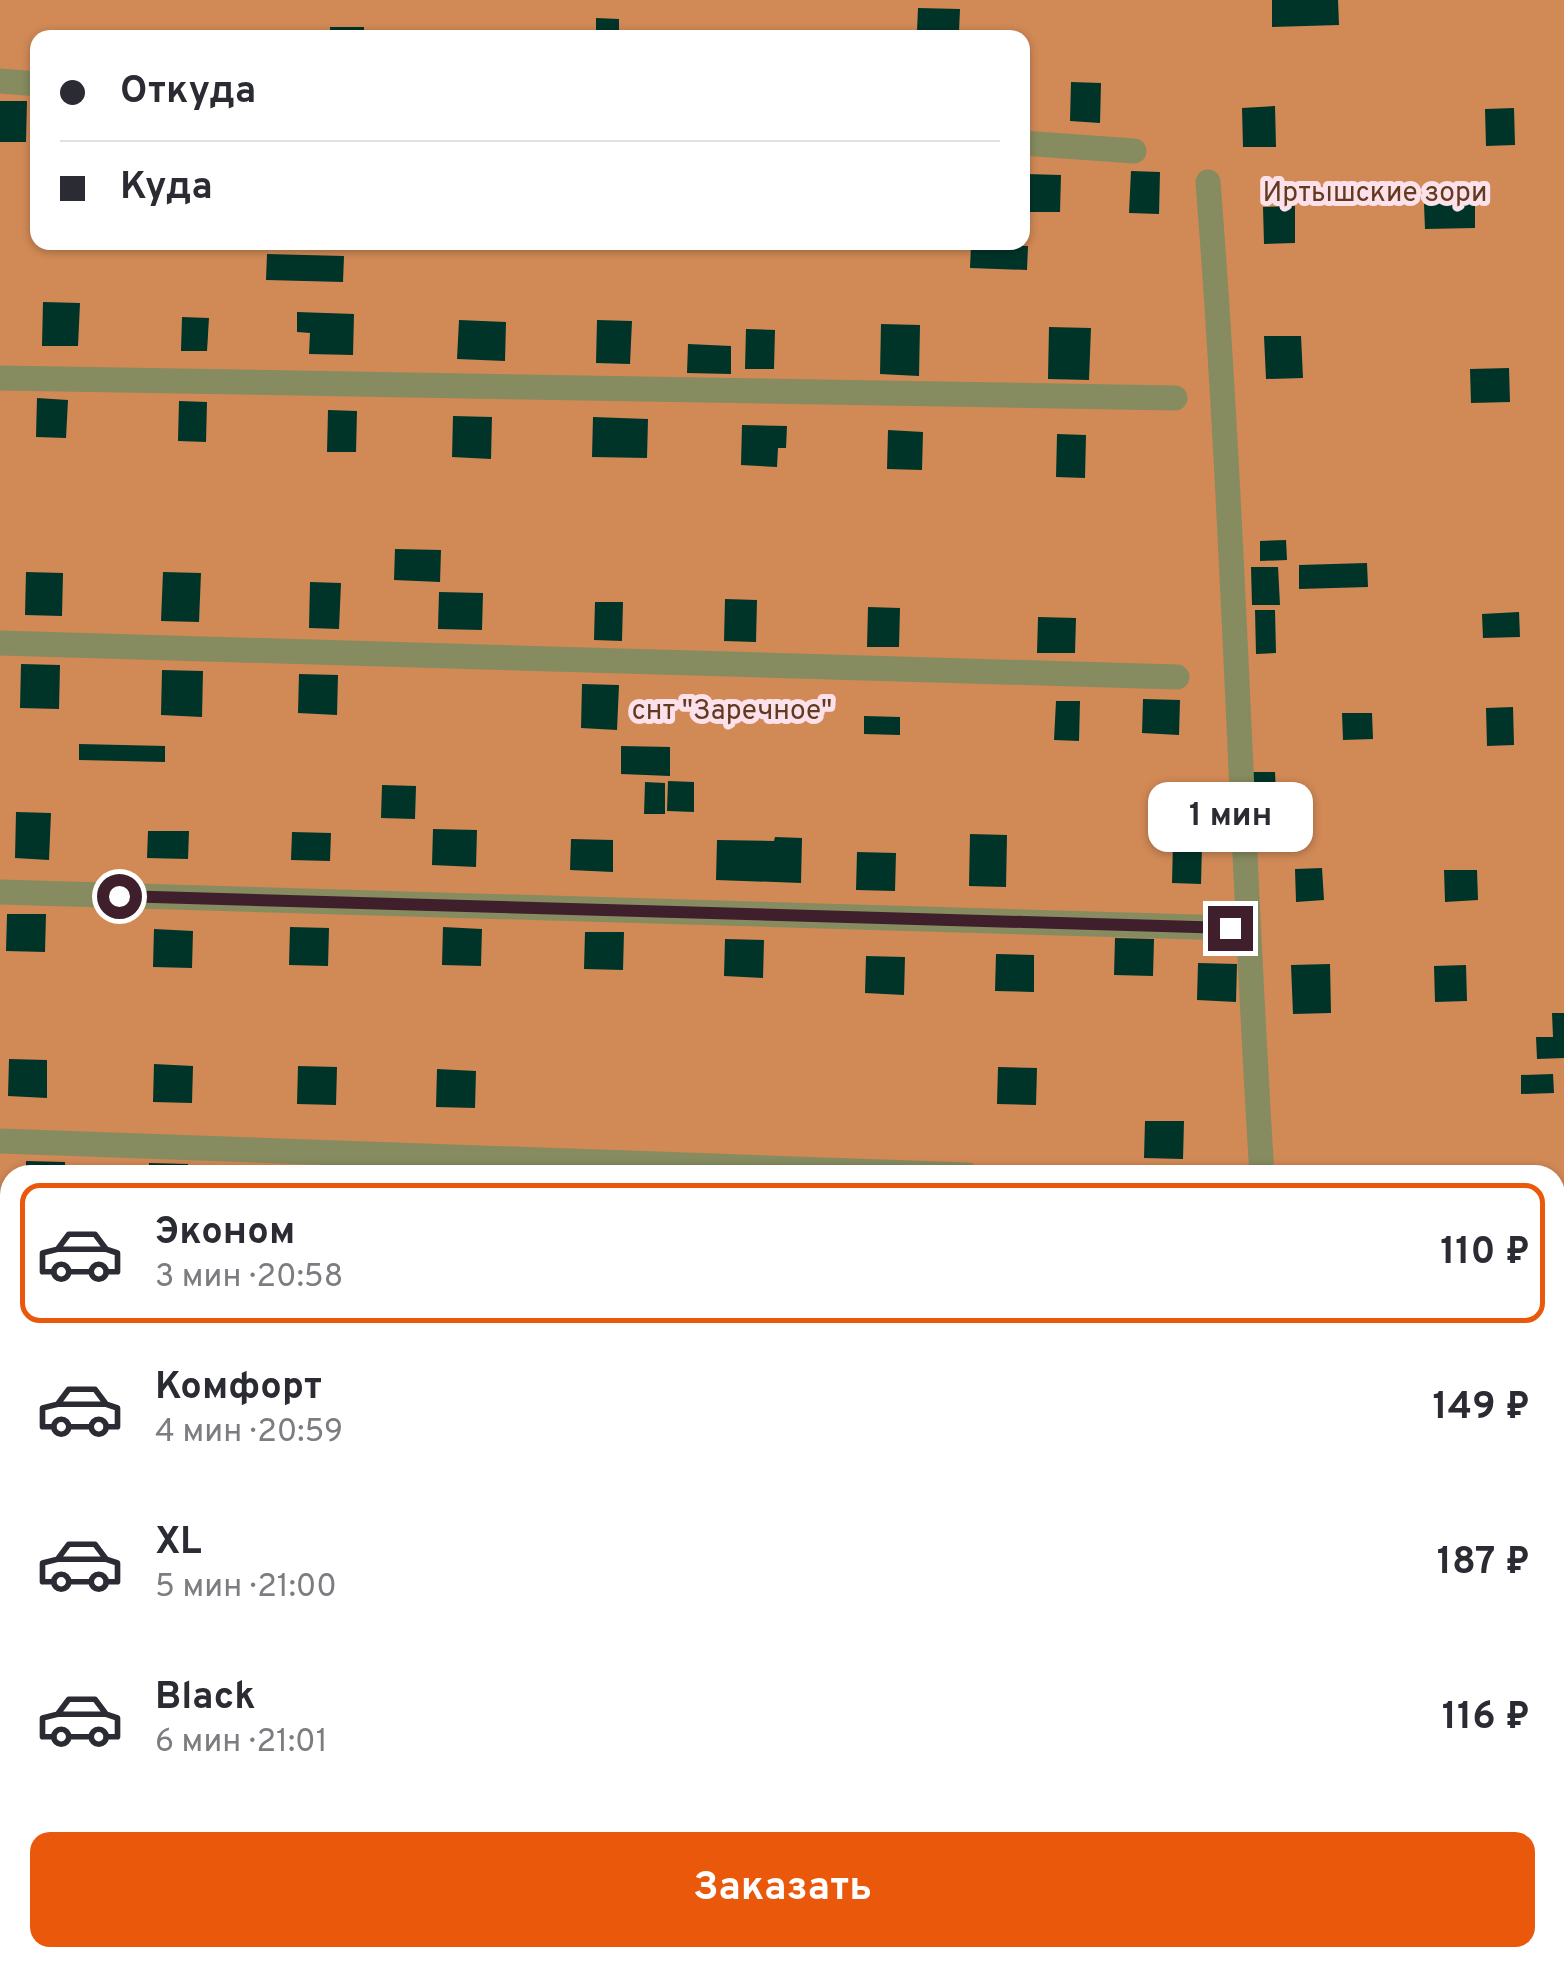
<!DOCTYPE html>
<html lang="ru">
<head>
<meta charset="utf-8">
<style>
  :root { --surface:#fff; --page:#f7f7f7; --text:#2b2b33; --muted:#7c7c81; --line:#e1e1e2; --accent:#ea580c }
  body { margin:0; font-family:Overpass,sans-serif; background:var(--page); color:var(--text); height:100vh; display:flex; flex-direction:column; font-size:38px; white-space:nowrap }
  * { box-sizing:border-box; margin:0 }
  p { font-size:32px; color:var(--muted) }
  .icon { flex:none; width:55px; height:55px; fill:none; stroke:currentColor; stroke-width:2; stroke-linecap:round; stroke-linejoin:round }
  .map { position:relative; flex:1; overflow:hidden }
  .drawer { position:absolute; left:0px; top:1165px; width:1565px; height:802px; display:flex; flex-direction:column; background:var(--surface); border-radius:30px 30px 0 0; box-shadow:0 2px 8px #0004 }
  .drawer>* { flex:none }
  .hud { position:absolute; left:30px; top:30px; width:1000px; height:220px; border-radius:20px; box-shadow:0 2px 8px #0004; display:grid; align-content:center; height:220px; padding:0 30px; background:var(--surface) }
  .end { position:absolute; width:45px; height:45px; margin:-22px; border:12px solid #401f2d; background:#fff; box-shadow:0 0 0 5px #fff }
  .from { border-radius:50% }
  .bubble { position:absolute; height:70px; border-radius:20px; background:var(--surface); box-shadow:0 2px 8px #0004; font-size:32px; font-weight:700; line-height:70px; text-align:center }
  .hud b { display:flex; align-items:center; gap:35px; height:95px; font-size:38px }
  .hud b+b { border-top:2px solid var(--line) }
  .hud i { width:25px; height:25px; background:var(--text) }
  ul { padding:18px 0 0; list-style:none }
  li { display:flex; align-items:center; gap:30px; height:140px; margin:0 20px 15px; padding:0 10px; border:5px solid transparent; border-radius:20px }
  li div { flex:1 }
  li b { display:block; font-size:38px }
  li em { font-style:normal; font-weight:700 }
  li.selected { border-color:var(--accent) }
  li>.icon { width:90px; height:90px; stroke-width:1.5 }
  .action { display:flex; gap:20px; margin-top:auto; padding:20px 30px }
  .action a { flex:1; height:115px; border-radius:20px; background:var(--accent); color:#fff; font-size:40px; font-weight:700; line-height:115px; text-align:center }
  .map>svg:first-child { display:block }
  .green { fill:#d18956; fill-rule:evenodd }
  .building { fill:#003429 }
  .lines { fill:none; stroke-linecap:round; stroke-linejoin:round }
  .minor { stroke:#868c5f; stroke-width:25 }
  .route { stroke:#401f2d; stroke-width:12 }
  .labels { text-anchor:middle; stroke-width:10; stroke-linejoin:round; paint-order:stroke }
  .park-label { font-size:28px; fill:#613a1f; stroke:#fce0ea }
</style>
</head>
<body>
<div class="map">
<svg width="1564" height="1966" viewBox="0 0 1564 1966">
  <rect width="100%" height="100%" fill="#f6b1cb"/>
  <path class="green" d="M0,0H1564V1966H0ZM38,38H1022V242H38ZM10,1175H1555V1958H10Z"/>
  <g class="building">
    <path d="M1272,0H1338L1339,25L1272,27Z"/>
    <path d="M918,8L960,9L959,32L917,31Z"/>
    <path d="M596,18L619,19V38H596Z"/>
    <rect x="330" y="27" width="34" height="11"/>
    <path d="M1071,82L1101,83L1100,123L1070,121Z"/>
    <path d="M0,101H27L26,142H0Z"/>
    <path d="M1275,106L1276,147H1243L1242,108Z"/>
    <path d="M1514,108L1515,145L1486,146L1485,109Z"/>
    <path d="M1131,171L1160,172L1159,214L1129,213Z"/>
    <path d="M1026,174L1061,175L1060,212H1025Z"/>
    <path d="M1475,203V228L1425,229L1424,204Z"/>
    <path d="M1295,206V243L1264,244L1263,207Z"/>
    <path d="M971,245L1028,246L1027,270L970,268Z"/>
    <path d="M267,254L344,256L343,282L266,280Z"/>
    <path d="M43,302L80,303L78,346H42Z"/>
    <path d="M297,312L354,314L353,355L309,354L310,333L297,332Z"/>
    <path d="M182,317L209,318L207,351H181Z"/>
    <path d="M459,320L506,322L505,361L457,359Z"/>
    <path d="M597,320L632,321L630,364L596,363Z"/>
    <path d="M881,324L920,325L919,376L880,374Z"/>
    <path d="M1049,327L1091,328L1089,380L1048,379Z"/>
    <path d="M746,329L775,330L774,369H745Z"/>
    <path d="M1264,336H1301L1303,378L1266,379Z"/>
    <path d="M688,344L731,346V374L687,373Z"/>
    <path d="M1509,368L1510,402L1471,403L1470,369Z"/>
    <path d="M37,398L68,400L66,438L36,437Z"/>
    <path d="M179,401L207,402L206,442L178,441Z"/>
    <path d="M328,410L357,411L356,452H327Z"/>
    <path d="M453,416L492,417L491,459L452,457Z"/>
    <path d="M593,417L648,419L647,458L592,457Z"/>
    <path d="M742,425L787,426L786,448H778L777,467L741,465Z"/>
    <path d="M888,430L923,432L922,470L887,469Z"/>
    <path d="M1057,434L1086,435L1085,478L1056,477Z"/>
    <path d="M1286,540L1287,560L1260,561V541Z"/>
    <path d="M395,549L441,550L440,582L394,580Z"/>
    <path d="M1367,563L1368,587L1299,589V565Z"/>
    <path d="M1251,567H1278L1280,605H1252Z"/>
    <path d="M26,572L63,573L62,616L25,615Z"/>
    <path d="M163,572L201,573L199,622L161,621Z"/>
    <path d="M310,582L341,583L339,629L309,628Z"/>
    <path d="M439,592L483,593L482,630L438,629Z"/>
    <path d="M725,599L757,600L756,642L724,641Z"/>
    <path d="M595,602H623L622,641L594,640Z"/>
    <path d="M868,607L900,608L899,647H867Z"/>
    <path d="M1255,610H1275L1276,653L1256,654Z"/>
    <path d="M1519,612L1520,637L1483,638L1482,614Z"/>
    <path d="M1038,617L1076,618L1075,653H1037Z"/>
    <path d="M21,664L60,665L59,709L20,708Z"/>
    <path d="M162,670L203,671L202,717L161,715Z"/>
    <path d="M299,674L338,675L337,715L298,713Z"/>
    <path d="M582,684L619,685L617,730L581,728Z"/>
    <path d="M1143,699L1180,700L1179,735L1142,733Z"/>
    <path d="M1056,701H1080L1079,741L1054,740Z"/>
    <path d="M1513,707L1514,745L1487,746L1486,708Z"/>
    <path d="M1342,713H1372L1373,739L1343,740Z"/>
    <path d="M864,716L900,717V735L864,734Z"/>
    <path d="M79,744L165,746V762L79,760Z"/>
    <path d="M621,746L670,747V776L621,774Z"/>
    <path d="M1252,772H1275L1276,793L1252,794Z"/>
    <path d="M668,781L694,782V812L667,811Z"/>
    <path d="M645,782L665,783V814H644Z"/>
    <path d="M382,785L416,786L415,819L381,818Z"/>
    <path d="M16,812L51,813L49,860L15,858Z"/>
    <path d="M433,829L477,830L476,867L432,865Z"/>
    <path d="M148,831H189L188,859L147,858Z"/>
    <path d="M292,832L331,833L330,861L291,860Z"/>
    <path d="M970,834L1007,835L1006,887L969,886Z"/>
    <path d="M775,837L802,838L801,883L716,880L717,840L774,841Z"/>
    <path d="M571,839L613,840V872L570,870Z"/>
    <path d="M1173,843L1202,845L1201,884L1172,883Z"/>
    <path d="M857,852L896,853L895,891L856,890Z"/>
    <path d="M1322,868L1324,900L1296,902L1295,869Z"/>
    <path d="M1444,870H1477L1478,900L1445,902Z"/>
    <path d="M7,914H46L45,952L6,951Z"/>
    <path d="M290,927L329,928L328,966L289,965Z"/>
    <path d="M443,927L482,929L481,966L442,965Z"/>
    <path d="M154,929L193,931L192,968L153,967Z"/>
    <path d="M585,932H624L623,970L584,969Z"/>
    <path d="M1115,938L1154,939L1153,976L1114,975Z"/>
    <path d="M725,939L764,940L763,978L724,976Z"/>
    <path d="M996,954L1034,955V992L995,991Z"/>
    <path d="M866,956L905,957L904,995L865,993Z"/>
    <path d="M1198,963L1237,964L1236,1002L1197,1000Z"/>
    <path d="M1330,964L1331,1013L1293,1014L1291,965Z"/>
    <path d="M1466,965L1467,1001L1435,1002L1434,966Z"/>
    <path d="M1552,1013H1564V1058L1537,1059L1536,1037H1553Z"/>
    <path d="M9,1059L47,1060V1098L8,1096Z"/>
    <path d="M154,1064L193,1066L192,1103L153,1102Z"/>
    <path d="M298,1066L337,1067L336,1105L297,1104Z"/>
    <path d="M998,1067L1037,1068L1036,1105L997,1104Z"/>
    <path d="M437,1069L476,1071L475,1108L436,1107Z"/>
    <path d="M1553,1074L1554,1093L1521,1094V1075Z"/>
    <path d="M1145,1121H1184L1183,1159L1144,1158Z"/>
    <path d="M26,1161L65,1162V1175H26Z"/>
    <path d="M149,1163L188,1164V1175H149Z"/>
    <path d="M3,1402H10V1440H2Z"/>
    <rect x="1555" y="1465" width="9" height="30"/>
    <rect x="1015" y="1958" width="39" height="8"/>
    <path d="M1088,1958H1127L1126,1966H1087Z"/>
  </g>
  <g class="lines">
    <g class="minor">
      <path d="M0,81L38,84"/>
      <path d="M1022,143L1134,151"/>
      <path d="M1208,182C1234,513 1241,844 1262,1175"/>
      <path d="M0,378L1175,398"/>
      <path d="M0,643L1177,677"/>
      <path d="M0,892L1230,928"/>
      <path d="M0,1141L967,1175"/>
      <path d="M0,1391H10"/>
      <path d="M0,1660H10"/>
      <path d="M1555,1689H1564"/>
      <path d="M0,1875L10,1876"/>
      <path d="M1555,1908L1564,1907"/>
      <path d="M718,1966L719,1958"/>
      <path d="M1327,1966V1958"/>
    </g>
  </g>
  <g class="lines">
    <path class="route" d="M119,896L1230,928"/>
  </g>
  <g class="labels">
    <g class="park-label">
      <text x="1375" y="201">Иртышские зори</text>
      <text x="732" y="719">снт "Заречное"</text>
    </g>
  </g>
</svg>
<i class="end from" style="left:119px;top:896px"></i>
<i class="end" style="left:1230px;top:928px"></i>
<div class="bubble" style="left:1148px;top:782px;width:165px">1 мин</div>
<div class="hud">
<b><i class="from"></i>Откуда</b>
<b><i></i>Куда</b>
</div>
<section class="drawer">
<ul>
<li class="selected"><svg class="icon" aria-label="car" viewBox="0 0 24 24"><path d="M5 17H2v-5l4-1 3-4h7l3 4 3 1v5h-3M9 17h6M6 11h13"/><circle cx="7" cy="17" r="2"/><circle cx="17" cy="17" r="2"/></svg><div><b>Эконом</b><p>3 мин · 20:58</p></div><em>110 ₽</em></li>
<li><svg class="icon" aria-label="car" viewBox="0 0 24 24"><path d="M5 17H2v-5l4-1 3-4h7l3 4 3 1v5h-3M9 17h6M6 11h13"/><circle cx="7" cy="17" r="2"/><circle cx="17" cy="17" r="2"/></svg><div><b>Комфорт</b><p>4 мин · 20:59</p></div><em>149 ₽</em></li>
<li><svg class="icon" aria-label="car" viewBox="0 0 24 24"><path d="M5 17H2v-5l4-1 3-4h7l3 4 3 1v5h-3M9 17h6M6 11h13"/><circle cx="7" cy="17" r="2"/><circle cx="17" cy="17" r="2"/></svg><div><b>XL</b><p>5 мин · 21:00</p></div><em>187 ₽</em></li>
<li><svg class="icon" aria-label="car" viewBox="0 0 24 24"><path d="M5 17H2v-5l4-1 3-4h7l3 4 3 1v5h-3M9 17h6M6 11h13"/><circle cx="7" cy="17" r="2"/><circle cx="17" cy="17" r="2"/></svg><div><b>Black</b><p>6 мин · 21:01</p></div><em>116 ₽</em></li>
</ul>
<div class="action"><a>Заказать</a></div>
</section>
</div>
</body>
</html>
